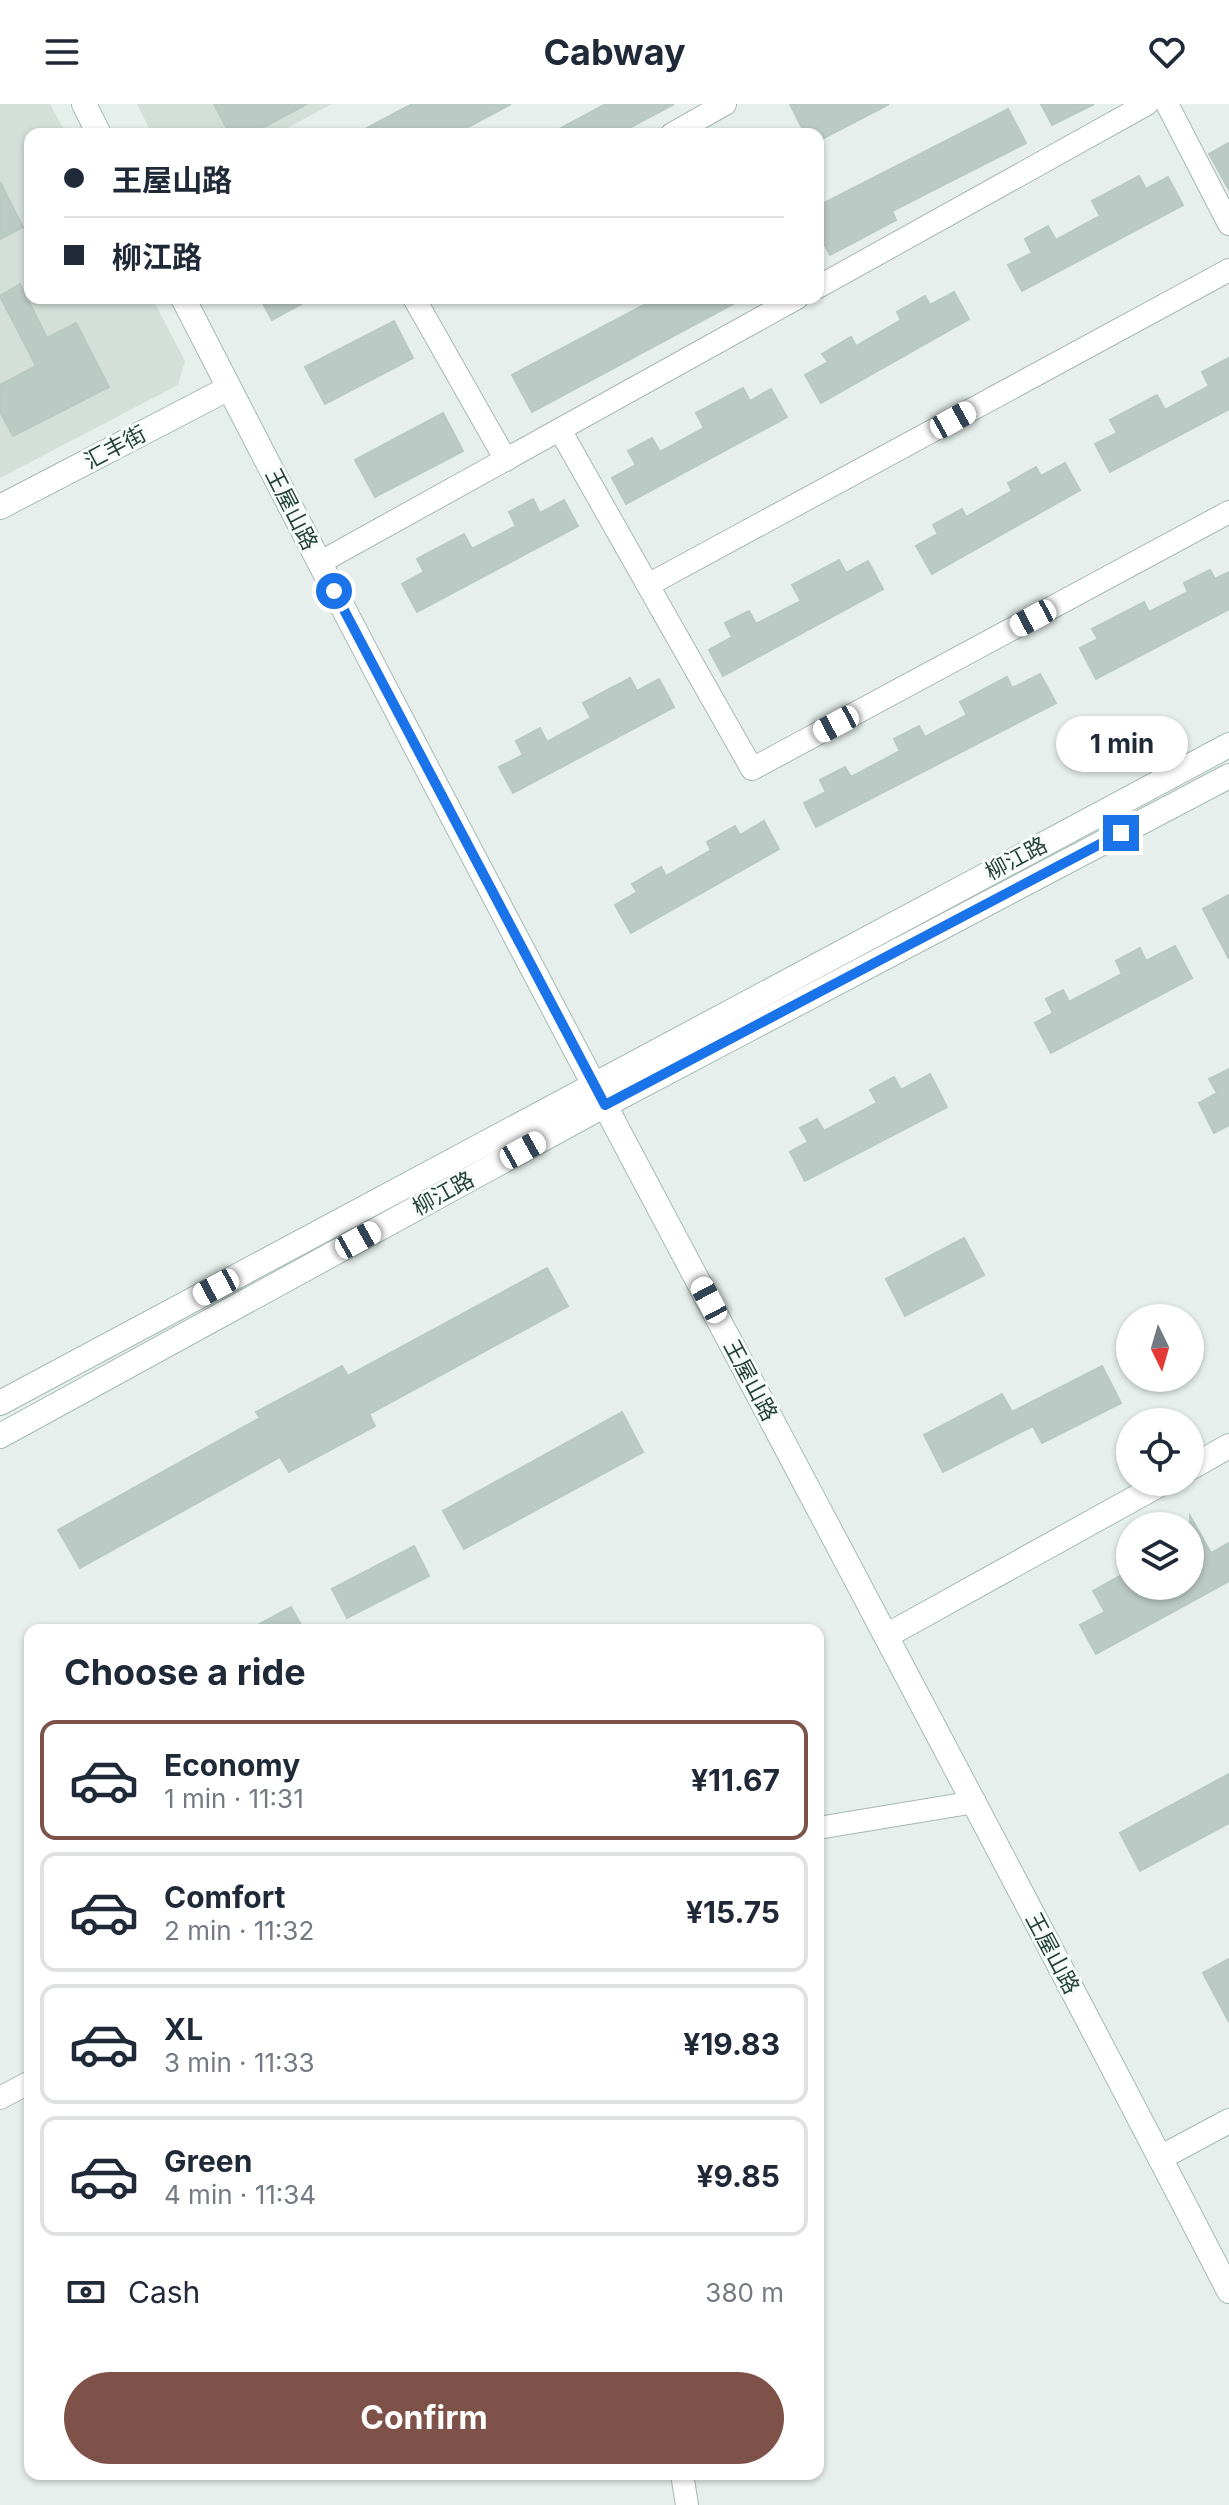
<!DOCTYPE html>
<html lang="en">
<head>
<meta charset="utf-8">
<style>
  :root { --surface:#fff; --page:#f2f2f3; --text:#1f2937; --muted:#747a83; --line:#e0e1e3; --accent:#7f5249 }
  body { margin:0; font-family:Inter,"Noto Sans SC",sans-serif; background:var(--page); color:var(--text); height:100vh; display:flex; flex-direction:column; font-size:30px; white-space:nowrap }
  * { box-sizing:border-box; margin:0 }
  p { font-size:26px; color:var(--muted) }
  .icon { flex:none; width:44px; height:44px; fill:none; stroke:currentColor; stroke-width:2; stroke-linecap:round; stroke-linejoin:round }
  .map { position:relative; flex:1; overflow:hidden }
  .side { position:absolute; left:24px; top:1520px; width:800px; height:856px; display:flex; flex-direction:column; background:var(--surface); border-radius:16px; box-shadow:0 2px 6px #0004 }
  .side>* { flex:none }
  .guide { position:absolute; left:24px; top:24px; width:800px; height:176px; border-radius:16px; box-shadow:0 2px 6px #0004; display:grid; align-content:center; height:176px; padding:0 40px; background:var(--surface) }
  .needle { width:52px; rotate:175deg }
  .controls { position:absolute; left:1116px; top:1200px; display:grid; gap:16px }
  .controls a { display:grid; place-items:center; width:88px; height:88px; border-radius:50%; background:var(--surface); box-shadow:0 2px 6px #0004; font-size:40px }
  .end { position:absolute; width:36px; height:36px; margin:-18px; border:10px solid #1a73e8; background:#fff; box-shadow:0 0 0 4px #fff }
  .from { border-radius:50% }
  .bubble { position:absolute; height:56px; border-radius:28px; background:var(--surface); box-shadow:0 2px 6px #0004; font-size:26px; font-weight:700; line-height:56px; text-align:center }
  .car { position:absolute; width:24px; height:48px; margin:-24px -12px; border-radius:10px; box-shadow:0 0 6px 2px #0007; background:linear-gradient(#fff 24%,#345 0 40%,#fff 0 76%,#345 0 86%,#fff 0) }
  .guide b { display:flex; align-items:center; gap:28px; height:76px; font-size:30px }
  .guide b+b { border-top:2px solid var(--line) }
  .guide i { width:20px; height:20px; background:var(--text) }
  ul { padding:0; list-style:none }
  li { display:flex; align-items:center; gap:24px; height:120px; margin:0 16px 12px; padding:0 24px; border:4px solid var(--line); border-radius:16px }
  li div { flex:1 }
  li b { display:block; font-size:30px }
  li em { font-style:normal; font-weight:700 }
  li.on { border-color:var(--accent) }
  li>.icon { width:72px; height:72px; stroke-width:1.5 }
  h2 { padding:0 40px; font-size:36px; line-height:96px }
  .pay { display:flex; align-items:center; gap:20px; height:88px; padding:0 40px; font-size:30px }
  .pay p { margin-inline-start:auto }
  .action { display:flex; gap:16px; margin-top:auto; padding:16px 40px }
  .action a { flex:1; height:92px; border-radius:48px; background:var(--accent); color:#fff; font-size:32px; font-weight:700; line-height:92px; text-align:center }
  header { display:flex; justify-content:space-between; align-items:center; height:104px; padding:0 40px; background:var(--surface); font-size:36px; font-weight:700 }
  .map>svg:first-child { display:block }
  .built { fill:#d4dfda }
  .building { fill:#bbcac4; stroke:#b8c9c2; stroke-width:2 }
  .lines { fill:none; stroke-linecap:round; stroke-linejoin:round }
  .street-casing { stroke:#a8b8b2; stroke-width:24 }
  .secondary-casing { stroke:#a4bbb3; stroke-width:26 }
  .street { stroke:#fff; stroke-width:22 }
  .secondary { stroke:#fff; stroke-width:24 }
  .route { stroke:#1a73e8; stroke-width:10 }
  .labels { text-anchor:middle; stroke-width:6; stroke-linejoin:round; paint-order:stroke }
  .street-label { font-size:22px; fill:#24423a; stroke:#f7fbf9 }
</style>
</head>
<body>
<header><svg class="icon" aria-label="menu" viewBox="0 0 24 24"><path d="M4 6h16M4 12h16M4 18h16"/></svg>Cabway<svg class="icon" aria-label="heart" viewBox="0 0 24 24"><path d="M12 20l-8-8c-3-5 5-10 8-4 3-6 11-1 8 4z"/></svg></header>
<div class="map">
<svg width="1229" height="2401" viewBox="0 0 1229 2401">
  <rect width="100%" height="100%" fill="#e6efeb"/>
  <g class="built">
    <path d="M0,0H50L66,30H30V194H152L185,257L178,281L0,374Z"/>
    <path d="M137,0H332L276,30H152Z"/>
  </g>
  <g class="building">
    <path d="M214,0H307L251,30L228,27Z"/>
    <path d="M412,0H511L455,30H356Z"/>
    <path d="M606,0H674L618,30H550Z"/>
    <path d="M790,0H889L818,37V30H805Z"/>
    <path d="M1041,0H1094L1052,21Z"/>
    <path d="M1008,5L1026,39L892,107L896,116L830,151L818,127V102Z"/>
    <path d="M1229,39V86L1209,50Z"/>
    <path d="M1139,72L1146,85L1168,73L1183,101L1022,187L1008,161L1032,149L1025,135L1048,122L1056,136L1100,112L1092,97Z"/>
    <path d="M0,78L23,123L0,135Z"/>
    <path d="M20,180L47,234L76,219L109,283L13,332L0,308V281L36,262L0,192Z"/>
    <path d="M954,188L969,215L821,299L805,271L828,258L822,250L851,233L856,242L901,216L897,208L925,192L930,201Z"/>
    <path d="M260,194H312L272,216Z"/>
    <path d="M657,194H744L532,308L512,271Z"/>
    <path d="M394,217L413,254L325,300L305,263Z"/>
    <path d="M1229,254V305L1110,368L1095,340L1117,329L1110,316L1157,291L1165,306L1209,282L1202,268Z"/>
    <path d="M743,284L750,297L771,285L787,313L626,400L612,374L636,361L628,347L652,334L660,348L704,324L696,309Z"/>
    <path d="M443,309L463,347L375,393L355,356Z"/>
    <path d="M1065,359L1080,386L932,470L916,442L938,430L933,421L962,405L966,413L1012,387L1008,379L1036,363L1041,372Z"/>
    <path d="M533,395L540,409L564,396L578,422L417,508L402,480L424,468L417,455L464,430L472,445L516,422L509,408Z"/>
    <path d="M839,456L846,469L868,457L883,485L723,572L709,546L732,533L725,519L749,507L756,520L801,497L792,481Z"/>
    <path d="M1210,466L1215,475L1229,468V505L1096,575L1080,544L1098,535L1092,525L1144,498L1149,508L1188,488L1184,479Z"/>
    <path d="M1040,570L1056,599L816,723L804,699L826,688L820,676L845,663L851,673L900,647L894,635L919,622L925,633L967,611L960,598L1007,573L1012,584Z"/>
    <path d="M630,574L637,587L659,575L674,603L513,689L499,663L523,651L516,637L540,624L547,638L591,614L583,599Z"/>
    <path d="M764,717L779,745L631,829L615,801L637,788L632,780L661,763L666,772L711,746L707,738L735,722L740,731Z"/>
    <path d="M1229,791V855L1203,805Z"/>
    <path d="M1175,842L1192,874L1051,949L1035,919L1053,909L1046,895L1063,886L1069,898L1122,870L1116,857L1140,844L1146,857Z"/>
    <path d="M1229,965V1021L1214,1029L1199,999L1217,989L1209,975Z"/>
    <path d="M930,970L947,1003L805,1077L790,1048L808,1038L800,1024L817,1015L824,1027L877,999L870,986L894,973L901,986Z"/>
    <path d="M964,1134L984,1171L905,1212L886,1175Z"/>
    <path d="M547,1164L568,1202L369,1310L375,1322L289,1368L280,1353L80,1464L58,1426L260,1314L256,1308L342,1262L348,1272Z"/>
    <path d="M1102,1262L1121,1299L1042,1339L1033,1322L943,1368L924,1331L1002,1290L1012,1308Z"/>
    <path d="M622,1308L643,1348L464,1445L443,1407Z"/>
    <path d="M1190,1412L1211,1449L1229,1439V1477L1096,1550L1080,1521L1105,1508L1093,1487L1125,1469L1138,1493L1158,1482H1190Z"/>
    <path d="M414,1442L429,1472L347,1514L332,1485Z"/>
    <path d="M291,1503L304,1526H248Z"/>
    <path d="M1229,1670V1719L1140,1767L1120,1729Z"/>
    <path d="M1229,1855V1918L1203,1869Z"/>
  </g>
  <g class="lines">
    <g class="street-casing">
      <g id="street">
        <path d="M1167,0L1229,120"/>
        <path d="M672,30L725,0"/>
        <path d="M818,183L1147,0"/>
        <path d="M414,194L506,356"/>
        <path d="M560,326L752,665L1229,408"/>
        <path d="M319,459L797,194"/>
        <path d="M648,481L1229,166"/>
        <path d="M818,1724L975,1698"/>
        <path d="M0,1994L30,1978"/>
        <path d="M682,2370L687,2401"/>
      </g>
    </g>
    <g class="secondary-casing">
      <g id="secondary">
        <path d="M84,0L99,30"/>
        <path d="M183,194C525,862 885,1520 1229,2187"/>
        <path d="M0,403L229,284"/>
        <path d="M0,1299L1229,641"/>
        <path d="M0,1332L605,1001L1229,672"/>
        <path d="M1190,1364L1229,1342"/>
        <path d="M886,1532L1164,1378"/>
        <path d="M1160,2054L1229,2017"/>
      </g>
    </g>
    <use href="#street" class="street"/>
    <use href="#secondary" class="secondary"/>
  </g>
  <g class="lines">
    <path class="route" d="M334,487L605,1001L1121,729"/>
  </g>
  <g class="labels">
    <g class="street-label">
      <text transform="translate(115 343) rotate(-28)" y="8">汇丰街</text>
      <text transform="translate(292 405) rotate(63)" y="8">王屋山路</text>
      <text transform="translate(1016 754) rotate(-28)" y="8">柳江路</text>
      <text transform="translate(443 1089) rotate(-29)" y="8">柳江路</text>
      <text transform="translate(751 1276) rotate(62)" y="8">王屋山路</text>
      <text transform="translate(1053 1849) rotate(62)" y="8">王屋山路</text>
    </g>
  </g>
</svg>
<div class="controls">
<a><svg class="needle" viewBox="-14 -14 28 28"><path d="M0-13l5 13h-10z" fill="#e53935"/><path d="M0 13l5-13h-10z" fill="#747a83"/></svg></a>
<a><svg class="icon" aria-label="locate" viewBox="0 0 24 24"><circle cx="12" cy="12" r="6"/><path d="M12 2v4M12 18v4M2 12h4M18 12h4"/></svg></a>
<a><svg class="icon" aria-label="layers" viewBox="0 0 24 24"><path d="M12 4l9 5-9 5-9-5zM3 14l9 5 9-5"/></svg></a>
</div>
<i class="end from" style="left:334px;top:487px"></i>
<i class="end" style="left:1121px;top:729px"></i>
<div class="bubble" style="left:1056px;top:612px;width:132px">1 min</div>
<i class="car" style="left:953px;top:316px;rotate:61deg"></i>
<i class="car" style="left:1033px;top:514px;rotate:242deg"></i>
<i class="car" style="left:836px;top:620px;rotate:242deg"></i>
<i class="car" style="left:523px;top:1046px;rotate:61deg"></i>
<i class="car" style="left:358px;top:1136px;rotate:61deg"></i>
<i class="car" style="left:216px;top:1183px;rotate:242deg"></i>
<i class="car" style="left:709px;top:1196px;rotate:332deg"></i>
<div class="guide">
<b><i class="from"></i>王屋山路</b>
<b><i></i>柳江路</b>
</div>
<section class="side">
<h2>Choose a ride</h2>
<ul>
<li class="on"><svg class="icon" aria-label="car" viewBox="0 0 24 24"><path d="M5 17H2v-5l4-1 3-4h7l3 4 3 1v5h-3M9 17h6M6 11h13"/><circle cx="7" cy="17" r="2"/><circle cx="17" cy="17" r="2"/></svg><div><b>Economy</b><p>1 min · 11:31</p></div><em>¥11.67</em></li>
<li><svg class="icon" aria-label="car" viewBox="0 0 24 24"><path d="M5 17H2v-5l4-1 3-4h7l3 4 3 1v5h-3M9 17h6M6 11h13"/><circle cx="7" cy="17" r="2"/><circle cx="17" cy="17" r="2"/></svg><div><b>Comfort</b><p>2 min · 11:32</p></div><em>¥15.75</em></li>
<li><svg class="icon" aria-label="car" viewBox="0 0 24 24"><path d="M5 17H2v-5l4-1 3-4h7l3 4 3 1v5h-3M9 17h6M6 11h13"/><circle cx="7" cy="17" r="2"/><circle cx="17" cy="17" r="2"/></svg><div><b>XL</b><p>3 min · 11:33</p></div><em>¥19.83</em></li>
<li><svg class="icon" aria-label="car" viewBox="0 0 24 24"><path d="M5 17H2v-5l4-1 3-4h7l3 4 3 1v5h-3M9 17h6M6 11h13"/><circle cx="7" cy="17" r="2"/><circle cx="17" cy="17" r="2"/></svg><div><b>Green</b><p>4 min · 11:34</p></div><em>¥9.85</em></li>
</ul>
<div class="pay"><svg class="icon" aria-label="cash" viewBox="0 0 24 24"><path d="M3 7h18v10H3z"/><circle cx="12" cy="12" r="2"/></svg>Cash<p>380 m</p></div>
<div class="action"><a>Confirm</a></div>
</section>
</div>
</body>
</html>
